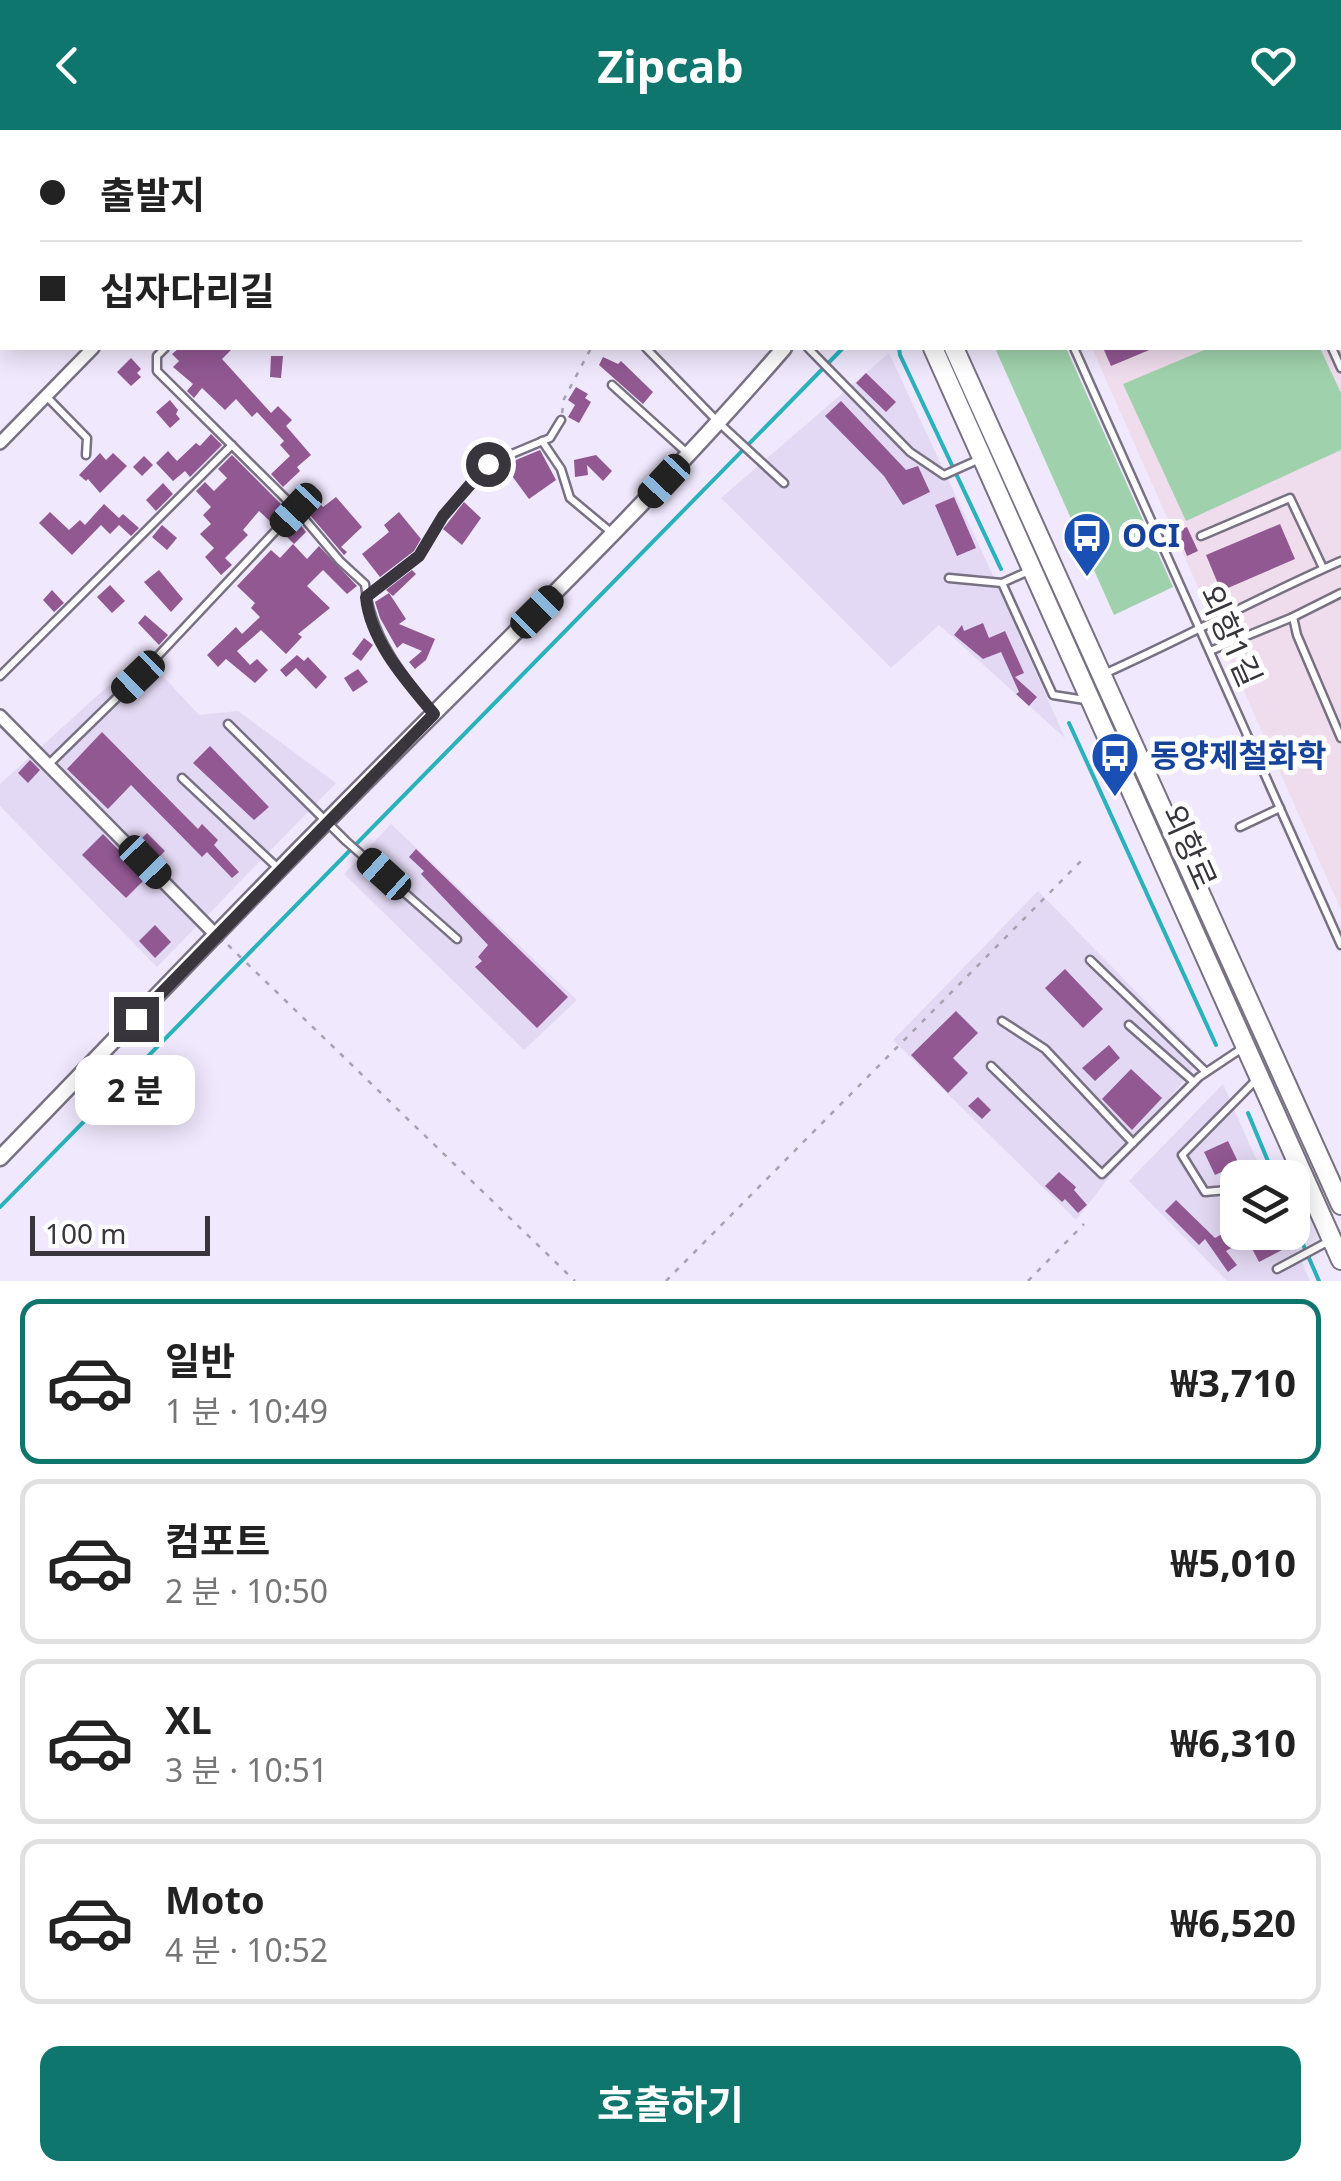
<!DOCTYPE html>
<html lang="ko">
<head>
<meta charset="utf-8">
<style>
  :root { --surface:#fff; --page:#f2f2f2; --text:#222; --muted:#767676; --line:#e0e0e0; --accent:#0f766e }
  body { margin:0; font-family:"Noto Sans","Noto Sans KR",sans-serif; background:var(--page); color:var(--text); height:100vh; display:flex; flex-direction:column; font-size:38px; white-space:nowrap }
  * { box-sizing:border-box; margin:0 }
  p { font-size:32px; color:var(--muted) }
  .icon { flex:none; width:55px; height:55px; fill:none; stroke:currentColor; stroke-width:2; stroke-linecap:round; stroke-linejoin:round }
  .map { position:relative; height:1151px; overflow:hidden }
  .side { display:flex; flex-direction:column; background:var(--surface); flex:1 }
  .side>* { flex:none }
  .guide { position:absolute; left:0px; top:0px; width:1342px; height:220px; box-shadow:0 5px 25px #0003; display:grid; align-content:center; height:220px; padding:0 40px; background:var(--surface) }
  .buttons { position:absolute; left:1220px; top:1030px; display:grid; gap:20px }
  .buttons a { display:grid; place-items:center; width:90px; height:90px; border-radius:20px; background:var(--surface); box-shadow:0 5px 25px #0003; font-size:50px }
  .scale { position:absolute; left:30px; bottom:25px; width:180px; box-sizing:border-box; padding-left:10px; border:5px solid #38353d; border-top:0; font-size:28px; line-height:35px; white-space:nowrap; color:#38353d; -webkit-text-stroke:8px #fff; paint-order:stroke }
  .end { position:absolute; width:45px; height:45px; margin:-22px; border:12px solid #38353d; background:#fff; box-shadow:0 0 0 5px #fff }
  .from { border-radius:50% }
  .bubble { position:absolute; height:70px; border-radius:20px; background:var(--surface); box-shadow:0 5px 25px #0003; font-size:32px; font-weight:700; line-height:70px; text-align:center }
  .car { position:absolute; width:30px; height:60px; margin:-30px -15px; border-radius:12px; box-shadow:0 0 8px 2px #0007; background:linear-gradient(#222 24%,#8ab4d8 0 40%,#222 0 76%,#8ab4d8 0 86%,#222 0) }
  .guide b { display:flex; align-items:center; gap:35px; height:95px; font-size:38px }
  .guide b+b { border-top:2px solid var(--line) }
  .guide i { width:25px; height:25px; background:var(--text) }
  ul { padding:18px 0 0; list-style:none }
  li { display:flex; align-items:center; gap:30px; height:165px; margin:0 20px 15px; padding:0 20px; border:5px solid var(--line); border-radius:20px }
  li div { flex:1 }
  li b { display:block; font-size:38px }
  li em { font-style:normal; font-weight:700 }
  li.current { border-color:var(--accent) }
  li>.icon { width:90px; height:90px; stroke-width:1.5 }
  .primary-button { display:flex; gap:20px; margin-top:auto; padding:20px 40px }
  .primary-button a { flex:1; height:115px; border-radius:20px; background:var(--accent); color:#fff; font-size:40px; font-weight:700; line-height:115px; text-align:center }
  header { display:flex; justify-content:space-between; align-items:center; height:130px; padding:0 40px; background:var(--accent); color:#fff; font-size:45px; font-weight:700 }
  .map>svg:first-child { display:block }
  .built { fill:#e4d9f4 }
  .industrial { fill:#efdcec }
  .green { fill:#9fd2ac }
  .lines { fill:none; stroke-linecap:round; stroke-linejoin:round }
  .stream { stroke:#29b1bc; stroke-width:4 }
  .building { fill:#915892 }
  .service-casing { stroke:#787183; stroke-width:11 }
  .minor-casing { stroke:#787183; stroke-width:16 }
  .tertiary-casing { stroke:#787183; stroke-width:19 }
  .primary-casing { stroke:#787183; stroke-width:22 }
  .path { stroke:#a7a1b1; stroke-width:2.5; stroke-dasharray:5 8; stroke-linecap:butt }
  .service { stroke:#fff; stroke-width:6 }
  .minor { stroke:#fff; stroke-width:11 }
  .tertiary { stroke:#fff; stroke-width:14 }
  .primary { stroke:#fff; stroke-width:18 }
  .route { stroke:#38353d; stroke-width:12 }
  .labels { text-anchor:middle; stroke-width:10; stroke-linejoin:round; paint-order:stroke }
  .transit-label { font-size:32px; font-weight:bold; fill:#164399; stroke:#fff; text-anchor:start }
  .street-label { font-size:32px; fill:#38353d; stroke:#fff }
</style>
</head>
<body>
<header><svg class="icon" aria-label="back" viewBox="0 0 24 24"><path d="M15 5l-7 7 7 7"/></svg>Zipcab<svg class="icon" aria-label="heart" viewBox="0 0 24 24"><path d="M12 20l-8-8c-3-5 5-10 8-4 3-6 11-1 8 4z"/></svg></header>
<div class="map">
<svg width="1341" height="1151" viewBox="0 0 1341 1151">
  <rect width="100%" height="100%" fill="#f0e8fd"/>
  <g class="built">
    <path d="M889,223L991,441L1065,608L939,495L891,538L721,368Z"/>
    <path d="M159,542L199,585L238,581L336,653L157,837L0,676V654L109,555L128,570Z"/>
    <path d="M391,694L577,870L524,920L344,744Z"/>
    <path d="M1038,761L1201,928L1076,1090L893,910Z"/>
    <path d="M1223,954L1264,1047L1238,1048V1102L1289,1103L1310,1151H1227L1129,1051Z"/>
  </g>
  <g class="industrial">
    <path d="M992,0H1195L1189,2Z"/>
    <path d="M1341,36V780L1092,218H1340Z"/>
  </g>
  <g class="green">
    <path d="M995,218H1066L1173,457L1114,485Z"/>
    <path d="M1209,218H1320L1341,263V320L1186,391L1123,254Z"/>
  </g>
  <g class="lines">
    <g class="stream">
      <path d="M1332,2L1338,0"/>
      <path d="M899,218L900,225L1001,439"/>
      <path d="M1069,593L1216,915"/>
      <path d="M1248,983L1275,1048"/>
      <path d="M0,1077L843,218"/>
      <path d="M1292,1089L1319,1151"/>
    </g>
  </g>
  <g class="building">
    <path d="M179,218H233L222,229L271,283L278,276L292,290L286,296L311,325L297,337L300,341L283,357L271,344L290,326L280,315L284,311L257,282L252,287L236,269L225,280L202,258L194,268L187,261L193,254L173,237L179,231L172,224Z"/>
    <path d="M1103,218H1154L1111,236Z"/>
    <path d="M271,226H283L281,248L270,247Z"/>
    <path d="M603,227L618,234L621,231L653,262L643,274L599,235Z"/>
    <path d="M131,228L141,239L137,243L141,247L131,256L117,242Z"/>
    <path d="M866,243L896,272L886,282L856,253Z"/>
    <path d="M576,257L588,264L585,268L591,272L579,293L568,287L575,275L568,270Z"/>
    <path d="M170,270L178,280L176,284L180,289L170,298L156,282Z"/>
    <path d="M841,271L906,340L918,336L930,362L903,375L884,346L825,286Z"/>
    <path d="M211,304L222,315L190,347L185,341L173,351L156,333L168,321L177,331L196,313L200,316Z"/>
    <path d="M540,320L556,350L529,369L504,335Z"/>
    <path d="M100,323L106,330L113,323L127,336L100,363L88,349L86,351L79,345Z"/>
    <path d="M232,325L286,379L273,394L259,381L243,400L248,405L225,428L232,435L221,445L205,427L214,418L200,404L211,394L203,385L211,377L196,361L205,352L214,361L227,348L218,339Z"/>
    <path d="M596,325L612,341L603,351L587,335L588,345L575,347L574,330Z"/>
    <path d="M144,326L153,335L142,346L133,337Z"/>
    <path d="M163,353L173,364L156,381L146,370Z"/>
    <path d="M314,367L323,377L336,367L362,397L341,417L347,422L344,425L303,377Z"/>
    <path d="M954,367L976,418L957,426L935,375Z"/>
    <path d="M464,372L481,388L462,415L443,399Z"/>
    <path d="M104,374L119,388L123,384L139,398L131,406L119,395L110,404L101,395L72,425L39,393L50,382L69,400L80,390L85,395Z"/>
    <path d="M399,382L421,409L414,421L380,447L362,424L389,402L384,395Z"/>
    <path d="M296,389L306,402L294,414L283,403Z"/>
    <path d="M1280,394L1295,429L1221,461L1206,425Z"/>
    <path d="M162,395L177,408L167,420L152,407Z"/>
    <path d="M1187,397L1198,421L1187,426L1177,401Z"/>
    <path d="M293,414L307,429L319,416L357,456L347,464L323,440L307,456L330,478L298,504L302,507L286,524L261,500L237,521L250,535L257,529L268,540L255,553L226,529L218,537L207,525L236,497L242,504L260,487L251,478L255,473L237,456L271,420L280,428Z"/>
    <path d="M159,440L183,469L171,482L144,452Z"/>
    <path d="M412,440L416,444L393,466L386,460Z"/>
    <path d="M110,455L125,471L112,483L97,467Z"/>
    <path d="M52,460L64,473L54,482L43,470Z"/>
    <path d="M389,463L406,489L399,494L435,509L426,530L415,539L409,532L422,521L403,513L397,518L380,488L375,472Z"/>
    <path d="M145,485L168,505L159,515L138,493Z"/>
    <path d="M983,493L989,508L1005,501L1024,543L1015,547L1037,567L1029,576L1016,564L1019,562L1001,522L983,529L954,505L962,495L964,501Z"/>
    <path d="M364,508L373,515L361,531L352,524Z"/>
    <path d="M297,525L304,531L308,527L327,547L316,559L296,538L286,547L280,540Z"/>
    <path d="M358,539L368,552L353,562L344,548Z"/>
    <path d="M102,602L198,699L202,694L218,710L214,715L239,742L232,748L207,722L202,727L131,655L108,679L67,639Z"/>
    <path d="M210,616L269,677L254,690L193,633Z"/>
    <path d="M30,630L40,640L28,653L18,643Z"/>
    <path d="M147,703L165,721L156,730L138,712Z"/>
    <path d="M103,704L146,748L126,768L82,725Z"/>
    <path d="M416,719L568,867L537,898L475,837L482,831L478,827L488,815L421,744L424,741L409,727Z"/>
    <path d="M155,795L171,812L155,828L139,811Z"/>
    <path d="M1065,839L1103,879L1083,898L1045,858Z"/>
    <path d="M956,881L978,903L953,928L968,943L948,963L911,925Z"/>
    <path d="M1109,915L1120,928L1095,951L1082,938Z"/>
    <path d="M1131,939L1162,968L1132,1000L1102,969Z"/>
    <path d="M978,967L991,980L982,989L968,976Z"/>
    <path d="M1228,1011L1239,1034L1215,1045L1204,1022Z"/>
    <path d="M1059,1042L1076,1057L1074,1060L1087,1075L1078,1083L1065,1069L1062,1072L1045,1056Z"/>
    <path d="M1176,1070L1215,1108L1238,1095V1102H1273L1282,1120L1259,1132L1247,1109L1226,1121L1237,1135L1228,1142L1205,1109L1199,1115L1165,1081Z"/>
  </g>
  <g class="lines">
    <g class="service-casing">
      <g id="service">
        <path d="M739,0L741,2"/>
        <path d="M976,0L978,2"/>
        <path d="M369,2L371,0"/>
        <path d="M769,2L774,0"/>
        <path d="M1210,2L1215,0"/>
        <path d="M165,218L157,226V241L296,379L340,431L365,454C370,505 401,545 433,583"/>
        <path d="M646,218L719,293L784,353"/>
        <path d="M808,218L910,322L944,345L982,328"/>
        <path d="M1074,218L1341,815"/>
        <path d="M1332,218L1341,238"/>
        <path d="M612,255L687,323"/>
        <path d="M47,267L87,308L86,325"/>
        <path d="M542,311L561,339L570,368L612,403"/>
        <path d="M1201,406L1290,368L1323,438"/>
        <path d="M949,448L1002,453L1031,440"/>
        <path d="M1002,453L1053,565L1085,570"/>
        <path d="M1341,463L1293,487L1297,505L1341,608"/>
        <path d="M367,466L419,426L443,386L488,334L550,308L561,290"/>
        <path d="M1210,521L1293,487"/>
        <path d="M1104,544C1184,508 1261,466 1341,431"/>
        <path d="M0,546L232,315"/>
        <path d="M228,594L346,711L457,809"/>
        <path d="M49,634L138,547L296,379"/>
        <path d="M182,648L279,739"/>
        <path d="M1240,697L1280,678"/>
        <path d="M1090,830L1206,942"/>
        <path d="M1002,891L1045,919L1133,1013"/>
        <path d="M1129,895L1194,952"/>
        <path d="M991,936L1102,1044L1199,947L1244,917"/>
        <path d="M1292,1058L1307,1056"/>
        <path d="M1238,1059L1205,1062L1182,1025L1258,948"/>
        <path d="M1277,1139L1331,1110"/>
      </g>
    </g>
    <g class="minor-casing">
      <g id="minor">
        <path d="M301,2L303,0"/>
        <path d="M0,9L2,12"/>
        <path d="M0,313L93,218"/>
        <path d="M0,586L217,806"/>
      </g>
    </g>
    <g class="tertiary-casing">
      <path id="tertiary" d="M0,1028C109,916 217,802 327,691C481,534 641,384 784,218"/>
    </g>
    <g class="primary-casing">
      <g id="primary">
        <path d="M838,0L839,2"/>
        <path d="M858,0L859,2"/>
        <path d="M933,218L1341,1130"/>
        <path d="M954,218L1341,1075"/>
      </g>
    </g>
    <g class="path">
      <path d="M562,283L564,269L591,218"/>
      <path d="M228,815L575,1151"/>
      <path d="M666,1151L1084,728"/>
      <path d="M1028,1151L1084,1094"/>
    </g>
    <use href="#service" class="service"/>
    <use href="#minor" class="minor"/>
    <use href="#tertiary" class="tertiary"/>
    <use href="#primary" class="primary"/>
  </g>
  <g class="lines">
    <path class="route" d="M136,889L434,584C407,552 370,511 366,467L419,426L443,386L488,334"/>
  </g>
  <defs>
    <g id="bus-pin" transform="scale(2.5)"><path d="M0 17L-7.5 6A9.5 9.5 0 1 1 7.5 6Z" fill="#1a4fb4" stroke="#fff"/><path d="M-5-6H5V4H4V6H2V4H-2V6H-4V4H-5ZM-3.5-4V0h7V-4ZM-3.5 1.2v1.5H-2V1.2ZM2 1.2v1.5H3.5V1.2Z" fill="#fff"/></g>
  </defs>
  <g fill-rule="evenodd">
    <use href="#bus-pin" x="1087" y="406"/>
    <use href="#bus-pin" x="1115" y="626"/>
  </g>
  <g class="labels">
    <g class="transit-label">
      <text x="1122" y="417">OCI</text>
      <text x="1150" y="637">동양제철화학</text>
    </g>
    <g class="street-label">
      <text transform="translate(1230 506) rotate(66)" y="11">외항1길</text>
      <text transform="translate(1189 717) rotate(66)" y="11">외항로</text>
    </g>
  </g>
</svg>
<div class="buttons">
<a><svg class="icon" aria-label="layers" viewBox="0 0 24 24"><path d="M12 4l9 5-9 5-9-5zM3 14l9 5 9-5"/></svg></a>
</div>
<div class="scale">100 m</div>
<i class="end from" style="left:488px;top:334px"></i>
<i class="end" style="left:136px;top:889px"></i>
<div class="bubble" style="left:75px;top:925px;width:120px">2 분</div>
<i class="car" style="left:664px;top:351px;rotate:223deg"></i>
<i class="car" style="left:296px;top:380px;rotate:223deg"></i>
<i class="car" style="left:537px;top:482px;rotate:45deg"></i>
<i class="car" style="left:138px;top:547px;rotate:226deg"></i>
<i class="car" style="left:145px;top:732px;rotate:136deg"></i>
<i class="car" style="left:384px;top:744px;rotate:312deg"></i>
<div class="guide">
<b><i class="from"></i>출발지</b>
<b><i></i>십자다리길</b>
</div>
</div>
<section class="side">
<ul>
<li class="current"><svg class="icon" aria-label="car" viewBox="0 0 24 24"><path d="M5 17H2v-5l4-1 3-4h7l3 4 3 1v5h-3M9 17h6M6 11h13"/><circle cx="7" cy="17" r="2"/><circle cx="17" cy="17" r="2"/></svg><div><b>일반</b><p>1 분 · 10:49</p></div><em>₩3,710</em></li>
<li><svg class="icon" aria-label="car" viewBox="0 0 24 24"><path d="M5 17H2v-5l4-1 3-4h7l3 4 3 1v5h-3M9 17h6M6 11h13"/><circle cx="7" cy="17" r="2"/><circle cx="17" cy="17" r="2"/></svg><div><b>컴포트</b><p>2 분 · 10:50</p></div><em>₩5,010</em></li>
<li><svg class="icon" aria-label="car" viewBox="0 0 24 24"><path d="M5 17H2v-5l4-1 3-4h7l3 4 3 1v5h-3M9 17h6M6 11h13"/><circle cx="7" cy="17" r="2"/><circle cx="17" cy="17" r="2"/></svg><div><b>XL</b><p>3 분 · 10:51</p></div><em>₩6,310</em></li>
<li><svg class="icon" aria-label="car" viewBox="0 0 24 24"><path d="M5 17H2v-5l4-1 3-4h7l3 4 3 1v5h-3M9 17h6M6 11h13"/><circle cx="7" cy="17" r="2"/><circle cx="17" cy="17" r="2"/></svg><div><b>Moto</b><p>4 분 · 10:52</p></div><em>₩6,520</em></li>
</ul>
<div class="primary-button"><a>호출하기</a></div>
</section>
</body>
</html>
